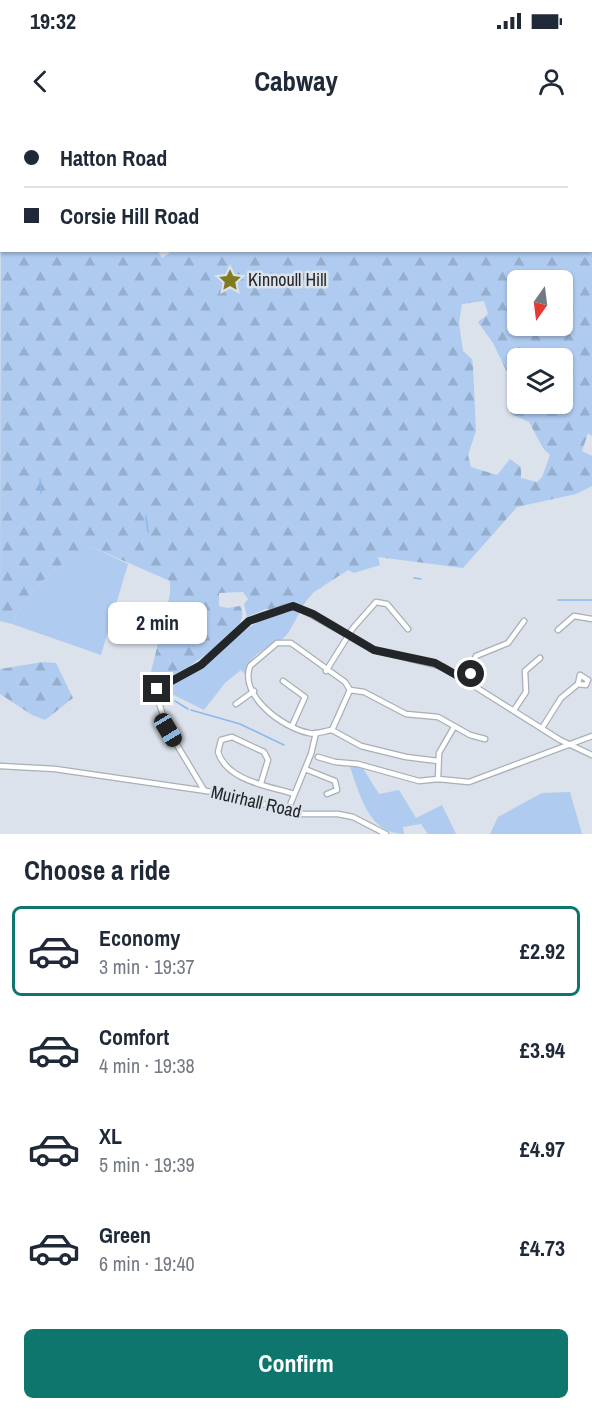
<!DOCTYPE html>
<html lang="en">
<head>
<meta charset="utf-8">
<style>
  :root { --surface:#fff; --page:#f6f6f7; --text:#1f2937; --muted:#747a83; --line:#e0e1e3; --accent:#0f766e }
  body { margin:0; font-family:"Archivo Narrow",sans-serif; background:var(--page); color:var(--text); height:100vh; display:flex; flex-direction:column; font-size:22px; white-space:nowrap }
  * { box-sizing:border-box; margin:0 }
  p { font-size:20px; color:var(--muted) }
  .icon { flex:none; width:33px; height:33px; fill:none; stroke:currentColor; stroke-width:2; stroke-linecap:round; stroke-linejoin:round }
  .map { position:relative; height:714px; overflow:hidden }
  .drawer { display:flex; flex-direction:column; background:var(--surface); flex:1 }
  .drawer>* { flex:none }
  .top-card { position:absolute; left:0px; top:0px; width:592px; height:132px; box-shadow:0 2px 4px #0004; display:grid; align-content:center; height:132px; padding:0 24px; background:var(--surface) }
  .needle { width:39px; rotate:194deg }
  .controls { position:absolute; left:507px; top:150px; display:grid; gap:12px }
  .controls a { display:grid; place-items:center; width:66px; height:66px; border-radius:9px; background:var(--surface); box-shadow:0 2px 4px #0004; font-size:30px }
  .end { position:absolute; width:27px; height:27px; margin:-14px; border:8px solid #232629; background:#fff; box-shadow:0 0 0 3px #fff }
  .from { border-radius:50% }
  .bubble { position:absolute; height:42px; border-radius:9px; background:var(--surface); box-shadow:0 2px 4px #0004; font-size:20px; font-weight:700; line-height:42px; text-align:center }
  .car { position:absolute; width:18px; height:36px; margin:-18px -9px; border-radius:8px; box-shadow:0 0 4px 2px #0007; background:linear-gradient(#222 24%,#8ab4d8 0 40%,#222 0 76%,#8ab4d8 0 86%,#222 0) }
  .top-card b { display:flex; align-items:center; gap:21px; height:57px; font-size:22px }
  .top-card b+b { border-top:2px solid var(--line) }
  .top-card i { width:15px; height:15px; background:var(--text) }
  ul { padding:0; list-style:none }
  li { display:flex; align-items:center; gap:18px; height:90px; margin:0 12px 9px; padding:0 12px; border:3px solid transparent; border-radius:9px }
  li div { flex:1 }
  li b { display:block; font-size:22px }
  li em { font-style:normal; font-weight:700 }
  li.active { border-color:var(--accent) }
  li>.icon { width:54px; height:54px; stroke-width:1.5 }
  h2 { padding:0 24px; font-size:27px; line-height:72px }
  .button { display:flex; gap:12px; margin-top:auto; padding:12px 24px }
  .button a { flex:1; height:69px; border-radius:9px; background:var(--accent); color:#fff; font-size:24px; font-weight:700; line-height:69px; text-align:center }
  .status { display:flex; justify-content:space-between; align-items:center; height:42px; padding:0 30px; background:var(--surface); direction:ltr }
  .status svg { height:16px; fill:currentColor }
  header { display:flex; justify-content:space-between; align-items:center; height:78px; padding:0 24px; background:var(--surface); font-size:27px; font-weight:700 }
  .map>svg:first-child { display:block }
  .green { fill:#afcbef }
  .forest { fill:url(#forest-firs); fill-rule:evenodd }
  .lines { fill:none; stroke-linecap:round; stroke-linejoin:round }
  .stream { stroke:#8bb8f0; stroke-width:1.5 }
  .minor-casing { stroke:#a8afb7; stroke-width:7 }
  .minor { stroke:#fff; stroke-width:4.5 }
  .route { stroke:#232629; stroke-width:8 }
  .labels { text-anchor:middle; stroke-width:5; stroke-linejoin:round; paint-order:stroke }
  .poi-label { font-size:18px; fill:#232629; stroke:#dbe2eb; text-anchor:start }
  .street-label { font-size:18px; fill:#232629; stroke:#dbe2eb }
</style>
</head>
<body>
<div class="status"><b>19:32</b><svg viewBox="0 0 49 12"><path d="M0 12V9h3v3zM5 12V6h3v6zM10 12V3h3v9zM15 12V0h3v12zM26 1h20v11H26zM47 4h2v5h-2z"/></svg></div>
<header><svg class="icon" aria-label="back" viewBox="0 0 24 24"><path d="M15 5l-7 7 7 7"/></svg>Cabway<svg class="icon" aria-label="person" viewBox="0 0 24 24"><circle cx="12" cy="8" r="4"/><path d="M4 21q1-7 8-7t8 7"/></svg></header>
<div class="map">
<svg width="592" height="714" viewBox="0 0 592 714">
  <defs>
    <pattern id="forest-firs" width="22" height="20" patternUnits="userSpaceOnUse" patternTransform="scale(1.5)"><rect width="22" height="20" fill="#afcbef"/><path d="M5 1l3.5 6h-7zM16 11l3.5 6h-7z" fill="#96aecd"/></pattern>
  </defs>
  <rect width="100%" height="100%" fill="#dbe2eb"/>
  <g class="green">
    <path d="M92,427L128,444L101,535L12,504C35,460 51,452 92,427Z"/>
    <path d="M182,487L195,490L202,497L208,495L217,500L200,514L185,513L188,521L175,524Z"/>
    <path d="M290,489L301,490C296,498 289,515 282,519C269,527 245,536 246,555L241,550L225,563L204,590L166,571L169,565C185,557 202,549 217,536C244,512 252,499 290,489Z"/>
    <path d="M355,645L362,647L379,674L399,670L416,698L442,685L456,714H428L421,704L403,707L404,714C369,714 360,675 350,647Z"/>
    <path d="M570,672L582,714H490L498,697L542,673Z"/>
  </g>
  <g class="forest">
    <path d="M66,0H592V11L591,2Z"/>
    <path d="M1,14L2,130H157L162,138L174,130H591L592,72V316L588,313L582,331L592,336V366L576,374L517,387L463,448L378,437L380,445L354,453L348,450L314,472L300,488L266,489L247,497L244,484L248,479L243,472L219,473V486L227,488L240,486C253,509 206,533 191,545L190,549L157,565L150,556L170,474V461L92,427C51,452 35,460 12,504L0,501ZM518,160H562V206H518ZM484,181L488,194L478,202L493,223L507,252L511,294L529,302L543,328L550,335L542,357L537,362L521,358V347L510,339L497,355L471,347L468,335L476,311L473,246L472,239L463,231L459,203L462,184ZM518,238H562V284H518ZM182,487L195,490L196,495H208L215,499L203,501L200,514L184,513L188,521L175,524Z"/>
    <path d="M43,542L56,543L73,578L45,600L32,595L0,574V549Z"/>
  </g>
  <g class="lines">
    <g class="stream">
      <path d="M40,359L41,373"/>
      <path d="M146,396L148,412"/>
      <path d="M414,458L421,459"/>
      <path d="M558,480H592"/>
      <path d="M175,581L188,589"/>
      <path d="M191,590L240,604L284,625"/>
    </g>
    <g class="minor-casing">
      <g id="minor">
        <path d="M558,510L574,496L592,499"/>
        <path d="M326,551L353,508L376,482L387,484L408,509"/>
        <path d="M283,561L305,577L292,606"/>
        <path d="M467,561L476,536L508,523L524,501"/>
        <path d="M236,584L254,571"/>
        <path d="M514,590L526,572L525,551L540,538"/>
        <path d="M542,608L561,578L578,564L586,565L588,560L580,555L578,564"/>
        <path d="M332,610C324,611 316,615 309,613C283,608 239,576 250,546L277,523H291L345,562L350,570L364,572L406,594L438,597L470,615L485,619"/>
        <path d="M332,610L361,626L406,637L438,641"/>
        <path d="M332,610L350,570"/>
        <path d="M318,637L335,642L358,644L419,661L438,659L469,662L592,616"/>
        <path d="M0,646L55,649L220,673L302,694H338L353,697L386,714"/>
        <path d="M305,649L335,661L337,670L327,674"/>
        <path d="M438,659L439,633L454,607"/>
        <path d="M261,663L268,640L264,632L232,617L221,620L218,632C227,661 269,666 294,674"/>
        <path d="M204,670L168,610L155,571L160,566L201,545L248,501L286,487H297L374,530L444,547L560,620L592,635"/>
        <path d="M288,690L311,634L316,613"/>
      </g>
    </g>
    <use href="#minor" class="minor"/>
  </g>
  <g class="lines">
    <path class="route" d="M157,569L201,545L249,501L293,486L313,494L374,530L435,543L467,561L471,554"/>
  </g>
  <defs>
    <g id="sight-bare" transform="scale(1.8)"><path d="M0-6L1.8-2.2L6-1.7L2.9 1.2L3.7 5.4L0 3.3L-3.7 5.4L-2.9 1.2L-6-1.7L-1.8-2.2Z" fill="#817a20" stroke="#dbe2eb" stroke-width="2.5" paint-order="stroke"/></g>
  </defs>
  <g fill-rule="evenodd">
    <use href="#sight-bare" x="230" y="160"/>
  </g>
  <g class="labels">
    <g class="poi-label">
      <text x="248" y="166">Kinnoull Hill</text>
    </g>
    <g class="street-label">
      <text transform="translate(256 682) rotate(13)" y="6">Muirhall Road</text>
    </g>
  </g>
</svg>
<div class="controls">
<a><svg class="needle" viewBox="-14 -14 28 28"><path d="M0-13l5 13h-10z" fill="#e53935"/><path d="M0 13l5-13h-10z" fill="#747a83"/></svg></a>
<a><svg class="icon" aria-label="layers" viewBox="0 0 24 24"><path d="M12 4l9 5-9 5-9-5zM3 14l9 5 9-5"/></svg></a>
</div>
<i class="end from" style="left:471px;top:554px"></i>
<i class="end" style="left:157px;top:569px"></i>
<div class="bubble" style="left:108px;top:482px;width:99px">2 min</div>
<i class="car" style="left:168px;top:610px;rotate:149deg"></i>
<div class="top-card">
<b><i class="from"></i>Hatton Road</b>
<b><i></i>Corsie Hill Road</b>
</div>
</div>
<section class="drawer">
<h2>Choose a ride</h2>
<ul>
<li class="active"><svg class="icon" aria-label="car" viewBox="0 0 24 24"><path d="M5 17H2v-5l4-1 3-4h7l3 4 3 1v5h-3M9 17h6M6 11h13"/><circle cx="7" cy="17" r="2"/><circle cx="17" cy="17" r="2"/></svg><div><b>Economy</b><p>3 min · 19:37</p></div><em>£2.92</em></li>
<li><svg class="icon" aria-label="car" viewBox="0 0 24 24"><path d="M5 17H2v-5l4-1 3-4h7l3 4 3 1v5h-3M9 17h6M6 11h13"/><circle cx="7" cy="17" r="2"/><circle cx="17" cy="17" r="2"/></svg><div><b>Comfort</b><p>4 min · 19:38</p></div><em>£3.94</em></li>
<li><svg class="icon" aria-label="car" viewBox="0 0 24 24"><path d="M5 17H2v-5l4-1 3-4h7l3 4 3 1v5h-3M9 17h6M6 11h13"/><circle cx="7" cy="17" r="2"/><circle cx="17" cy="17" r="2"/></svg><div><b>XL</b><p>5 min · 19:39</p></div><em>£4.97</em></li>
<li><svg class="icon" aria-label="car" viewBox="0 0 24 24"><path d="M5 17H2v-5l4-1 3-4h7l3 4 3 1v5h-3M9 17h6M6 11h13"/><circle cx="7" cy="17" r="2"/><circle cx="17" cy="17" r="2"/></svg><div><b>Green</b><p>6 min · 19:40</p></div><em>£4.73</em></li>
</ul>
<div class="button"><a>Confirm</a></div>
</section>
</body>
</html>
